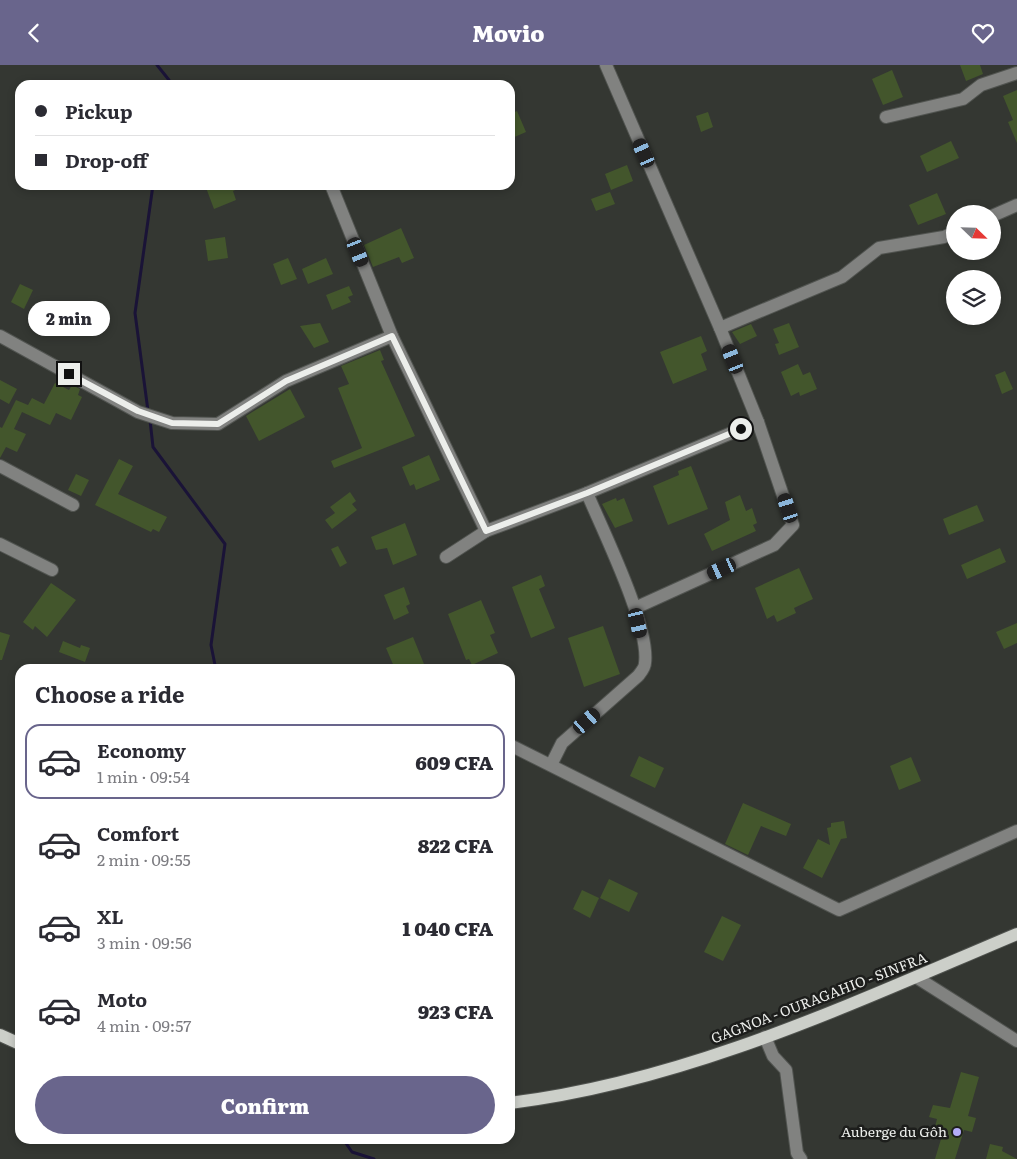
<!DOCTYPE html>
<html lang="en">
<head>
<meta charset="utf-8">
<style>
  :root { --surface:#fff; --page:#f2f2f3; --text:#2b2b33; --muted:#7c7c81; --line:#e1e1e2; --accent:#69658c }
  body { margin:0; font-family:Literata,serif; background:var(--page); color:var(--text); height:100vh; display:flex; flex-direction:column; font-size:19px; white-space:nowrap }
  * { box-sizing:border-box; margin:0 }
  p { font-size:16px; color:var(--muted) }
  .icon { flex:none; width:28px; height:28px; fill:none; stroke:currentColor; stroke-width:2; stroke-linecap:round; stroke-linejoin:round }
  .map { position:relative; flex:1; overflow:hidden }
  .panel { position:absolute; left:15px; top:599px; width:500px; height:480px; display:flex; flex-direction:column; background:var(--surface); border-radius:15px; box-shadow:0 2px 8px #0003 }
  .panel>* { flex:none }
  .hud { position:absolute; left:15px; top:15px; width:500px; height:110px; border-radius:15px; box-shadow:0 2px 8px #0003; display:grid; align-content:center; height:110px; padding:0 20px; background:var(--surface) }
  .needle { width:32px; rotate:113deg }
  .controls { position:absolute; left:946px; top:140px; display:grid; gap:10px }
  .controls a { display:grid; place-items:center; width:55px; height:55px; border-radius:50%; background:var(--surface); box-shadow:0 2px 8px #0003; font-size:25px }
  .end { position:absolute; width:22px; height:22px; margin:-11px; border:6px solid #eceeeb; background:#111; box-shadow:0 0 0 2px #111 }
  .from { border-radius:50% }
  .bubble { position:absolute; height:35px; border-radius:18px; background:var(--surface); box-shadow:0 2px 8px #0003; font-size:16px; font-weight:800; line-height:35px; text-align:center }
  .car { position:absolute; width:15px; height:30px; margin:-15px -8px; border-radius:6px; box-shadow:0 0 4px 1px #0007; background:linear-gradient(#222 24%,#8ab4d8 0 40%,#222 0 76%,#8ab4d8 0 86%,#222 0) }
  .hud b { display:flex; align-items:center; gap:18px; height:48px; font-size:19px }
  .hud b+b { border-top:1px solid var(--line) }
  .hud i { width:12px; height:12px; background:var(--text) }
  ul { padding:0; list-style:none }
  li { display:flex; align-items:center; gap:15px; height:75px; margin:0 10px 8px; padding:0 10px; border:2px solid transparent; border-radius:15px }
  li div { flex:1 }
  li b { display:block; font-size:19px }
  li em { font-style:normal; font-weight:800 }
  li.current { border-color:var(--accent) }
  li>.icon { width:45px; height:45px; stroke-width:1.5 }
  h2 { padding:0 20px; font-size:22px; line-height:60px }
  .action { display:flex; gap:10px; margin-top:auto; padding:10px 20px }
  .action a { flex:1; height:58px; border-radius:30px; background:var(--accent); color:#fff; font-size:20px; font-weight:800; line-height:58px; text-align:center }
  header { display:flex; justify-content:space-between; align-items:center; height:65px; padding:0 20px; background:var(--accent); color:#fff; font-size:22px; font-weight:800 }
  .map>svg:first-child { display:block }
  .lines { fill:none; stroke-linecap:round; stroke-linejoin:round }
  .stream { stroke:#1a1337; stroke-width:3 }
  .building { fill:#43562c }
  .minor-casing { stroke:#515450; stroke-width:14 }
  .major-casing { stroke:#515450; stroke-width:14 }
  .minor { stroke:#818280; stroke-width:12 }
  .major { stroke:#cccfc9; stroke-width:12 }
  .route { stroke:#eceeeb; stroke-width:6 }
  .poi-dot { fill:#b4acf9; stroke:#1d1e1c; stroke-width:2 }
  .labels { text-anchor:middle; stroke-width:5; stroke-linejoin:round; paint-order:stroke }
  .street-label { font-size:14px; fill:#eceeeb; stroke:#1d1e1c }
  .poi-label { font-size:14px; fill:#eceeeb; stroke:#1d1e1c; text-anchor:end }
</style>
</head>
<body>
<header><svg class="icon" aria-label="back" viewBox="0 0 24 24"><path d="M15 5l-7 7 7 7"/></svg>Movio<svg class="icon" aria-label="heart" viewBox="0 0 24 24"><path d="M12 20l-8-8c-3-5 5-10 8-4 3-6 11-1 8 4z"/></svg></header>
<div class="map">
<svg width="1017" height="1094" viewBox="0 0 1017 1094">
  <rect width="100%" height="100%" fill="#343732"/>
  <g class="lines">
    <g class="stream">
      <path d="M157,0L169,15L168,20"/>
      <path d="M148,346L135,248L153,120"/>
      <path d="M150,355L153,382L225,479L211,580L215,600L214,604"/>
      <path d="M343,1074L352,1087L374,1094"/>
    </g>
  </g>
  <g class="building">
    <path d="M960,0H980L983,9L966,16Z"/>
    <path d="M892,5L903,32L883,40L872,14Z"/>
    <path d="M1017,25V78L1008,57L1013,55L1003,31Z"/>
    <path d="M517,46L526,67L510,74V49Z"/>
    <path d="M708,47L713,62L701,67L696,51Z"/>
    <path d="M951,76L959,93L927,107L920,91Z"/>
    <path d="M627,100L633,116L611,125L605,109Z"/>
    <path d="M205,120H247L233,126L236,135L214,144Z"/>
    <path d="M610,127L615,139L596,146L591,134Z"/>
    <path d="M937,128L946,149L918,160L909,140Z"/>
    <path d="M401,163L414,193L402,198L399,192L373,202L364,180Z"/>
    <path d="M225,172L228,193L208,196L205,175Z"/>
    <path d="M288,193L297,214L281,220L273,199Z"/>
    <path d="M326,193L333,209L308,219L302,204Z"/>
    <path d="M20,219L33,225L24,244L11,237Z"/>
    <path d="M349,221L353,230L348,232L351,237L332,245L326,230Z"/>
    <path d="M320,258L329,277L314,283L300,261Z"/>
    <path d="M789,258L799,282L779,290L775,279L779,278L773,264Z"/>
    <path d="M751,259L757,271L740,279L732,267Z"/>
    <path d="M701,271L707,286L701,289L707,305L673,319L660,287Z"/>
    <path d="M380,285L384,295L381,296L415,371L334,403L331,396L362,383L338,323L349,319L341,301Z"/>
    <path d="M798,299L803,310L810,307L817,324L800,331L799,327L791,331L781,307Z"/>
    <path d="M1005,306L1013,324L1002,329L995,310Z"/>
    <path d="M0,315L17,324L9,339L0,334Z"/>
    <path d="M55,318L69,325L72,320L80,324L78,330L82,332L71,355L56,348L50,360L22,347L14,364L26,369L17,387L6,382L0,393V362L2,363L16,335L28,340L32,333L44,339Z"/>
    <path d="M290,324L305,352L259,376L246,351Z"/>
    <path d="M429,390L440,415L416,425L414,419L410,421L402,402Z"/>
    <path d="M119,394L133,401L118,429L167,452L159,467L153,464L151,467L95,440Z"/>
    <path d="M691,401L708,444L668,460L653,421L679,410L678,406Z"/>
    <path d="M76,409L89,415L81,431L68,425Z"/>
    <path d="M350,427L356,436L352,439L357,445L332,464L325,455L335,448L330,442Z"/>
    <path d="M740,430L746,446L752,443L757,458L753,460L756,466L712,486L704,469L730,455L725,437Z"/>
    <path d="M616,433L617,436L624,433L633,456L615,463L602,439Z"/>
    <path d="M977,440L984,456L949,470L943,454Z"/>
    <path d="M405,458L417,490L393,500L387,483L376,485L371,472Z"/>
    <path d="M338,481L347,498L340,502L331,484Z"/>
    <path d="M1000,483L1006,497L967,514L961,500Z"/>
    <path d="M799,503L813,534L794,543L796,548L777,557L774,550L767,554L755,523Z"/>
    <path d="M541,510L545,521L539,524L555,563L531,573L512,522Z"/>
    <path d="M51,518L76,535L47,572L35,561L33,565L23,557Z"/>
    <path d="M404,522L410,539L406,541L409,548L394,555L384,530Z"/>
    <path d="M481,535L495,568L490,570L498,588L472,600L469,594L466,595L448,549Z"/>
    <path d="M1017,558V578L1004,584L996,567Z"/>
    <path d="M603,561L620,609L584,622L568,573Z"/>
    <path d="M0,567L10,570L2,595H0Z"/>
    <path d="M413,572L426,604H395L386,583Z"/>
    <path d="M63,576L80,583L81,580L90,583L85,597L59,587Z"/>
    <path d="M639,691L664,703L655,723L630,711Z"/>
    <path d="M911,692L921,716L899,725L890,701Z"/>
    <path d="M743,738L791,759L786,771L761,761L748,790L725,779Z"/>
    <path d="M844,756L847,773L841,774L822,813L803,803L818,774L830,780L827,763L831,762V758Z"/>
    <path d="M609,814L638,828L629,847L600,833Z"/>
    <path d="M582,825L599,833L590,853L573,844Z"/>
    <path d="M722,851L741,860L723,896L704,887Z"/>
    <path d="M961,1007L979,1012L968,1051L976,1053L972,1067L964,1065L955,1094H935L944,1064L935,1062L937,1054L929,1052L933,1040L950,1043Z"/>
    <path d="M990,1079L1003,1082L1002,1086L1017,1094H986Z"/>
  </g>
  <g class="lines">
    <g class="minor-casing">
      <g id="minor">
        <path d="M606,0L720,263"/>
        <path d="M886,52L963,34L981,20L1017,8"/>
        <path d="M331,120L392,271"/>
        <path d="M992,151L1017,140"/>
        <path d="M0,271L138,347L172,358L218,359L286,316L392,271L486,466L587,428L758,357"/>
        <path d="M0,401L73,440"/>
        <path d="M0,479L52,505"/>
        <path d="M446,492L486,466"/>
        <path d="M635,543L774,480L793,460L758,357L720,263L842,212L879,183L944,172L955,167"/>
        <path d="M510,680L839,845L1017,766"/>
        <path d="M551,700L562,678L638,611C641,607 645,603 645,598C650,561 603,466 587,428"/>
        <path d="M916,912L1017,976"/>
        <path d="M765,972L773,991L786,1005L797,1088L801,1094"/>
      </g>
    </g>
    <g class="major-casing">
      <g id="major">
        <path d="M0,970L20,979"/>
        <path d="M510,1038C688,1016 853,938 1017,869"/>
      </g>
    </g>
    <use href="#minor" class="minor"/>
    <use href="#major" class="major"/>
  </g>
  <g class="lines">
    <path class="route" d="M69,309L138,346L172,358L218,359L286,316L392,271L486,466L587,428L741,364"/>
  </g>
  <circle class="poi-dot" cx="957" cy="1067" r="5"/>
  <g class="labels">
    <g class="street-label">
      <text transform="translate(819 933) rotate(-21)" y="5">GAGNOA - OURAGAHIO - SINFRA</text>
    </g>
    <g class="poi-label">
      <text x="947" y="1072">Auberge du Gôh</text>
    </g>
  </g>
</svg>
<div class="controls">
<a><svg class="needle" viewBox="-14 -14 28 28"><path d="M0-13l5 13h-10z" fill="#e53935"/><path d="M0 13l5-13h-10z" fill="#7c7c81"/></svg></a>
<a><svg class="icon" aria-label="layers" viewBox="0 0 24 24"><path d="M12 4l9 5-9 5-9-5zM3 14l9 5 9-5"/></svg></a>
</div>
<i class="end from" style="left:741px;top:364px"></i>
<i class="end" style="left:69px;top:309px"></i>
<div class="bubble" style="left:28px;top:236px;width:82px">2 min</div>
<i class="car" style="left:644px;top:88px;rotate:336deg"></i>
<i class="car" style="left:358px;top:187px;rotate:158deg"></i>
<i class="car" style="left:733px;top:294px;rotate:338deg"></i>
<i class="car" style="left:788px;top:443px;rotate:342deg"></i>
<i class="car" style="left:722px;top:504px;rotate:245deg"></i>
<i class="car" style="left:638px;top:558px;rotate:167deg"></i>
<i class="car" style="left:587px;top:656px;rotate:49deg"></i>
<div class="hud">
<b><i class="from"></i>Pickup</b>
<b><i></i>Drop-off</b>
</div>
<section class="panel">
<h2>Choose a ride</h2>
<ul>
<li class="current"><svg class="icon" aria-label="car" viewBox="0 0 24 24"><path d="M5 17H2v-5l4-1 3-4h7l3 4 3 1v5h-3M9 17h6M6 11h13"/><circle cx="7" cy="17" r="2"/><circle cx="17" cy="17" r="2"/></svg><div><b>Economy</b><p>1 min · 09:54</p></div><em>609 CFA</em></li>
<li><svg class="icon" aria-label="car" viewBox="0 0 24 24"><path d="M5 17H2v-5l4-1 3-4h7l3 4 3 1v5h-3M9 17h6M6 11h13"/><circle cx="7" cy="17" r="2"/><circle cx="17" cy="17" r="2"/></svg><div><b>Comfort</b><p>2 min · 09:55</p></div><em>822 CFA</em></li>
<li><svg class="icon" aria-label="car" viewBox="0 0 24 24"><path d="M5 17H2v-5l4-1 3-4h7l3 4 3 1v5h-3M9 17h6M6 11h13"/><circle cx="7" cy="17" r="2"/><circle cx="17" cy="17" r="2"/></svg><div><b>XL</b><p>3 min · 09:56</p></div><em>1 040 CFA</em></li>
<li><svg class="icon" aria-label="car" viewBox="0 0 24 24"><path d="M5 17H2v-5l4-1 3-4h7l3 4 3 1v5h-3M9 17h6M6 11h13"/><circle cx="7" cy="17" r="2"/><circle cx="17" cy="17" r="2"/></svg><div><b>Moto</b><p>4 min · 09:57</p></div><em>923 CFA</em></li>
</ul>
<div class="action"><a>Confirm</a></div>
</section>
</div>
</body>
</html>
